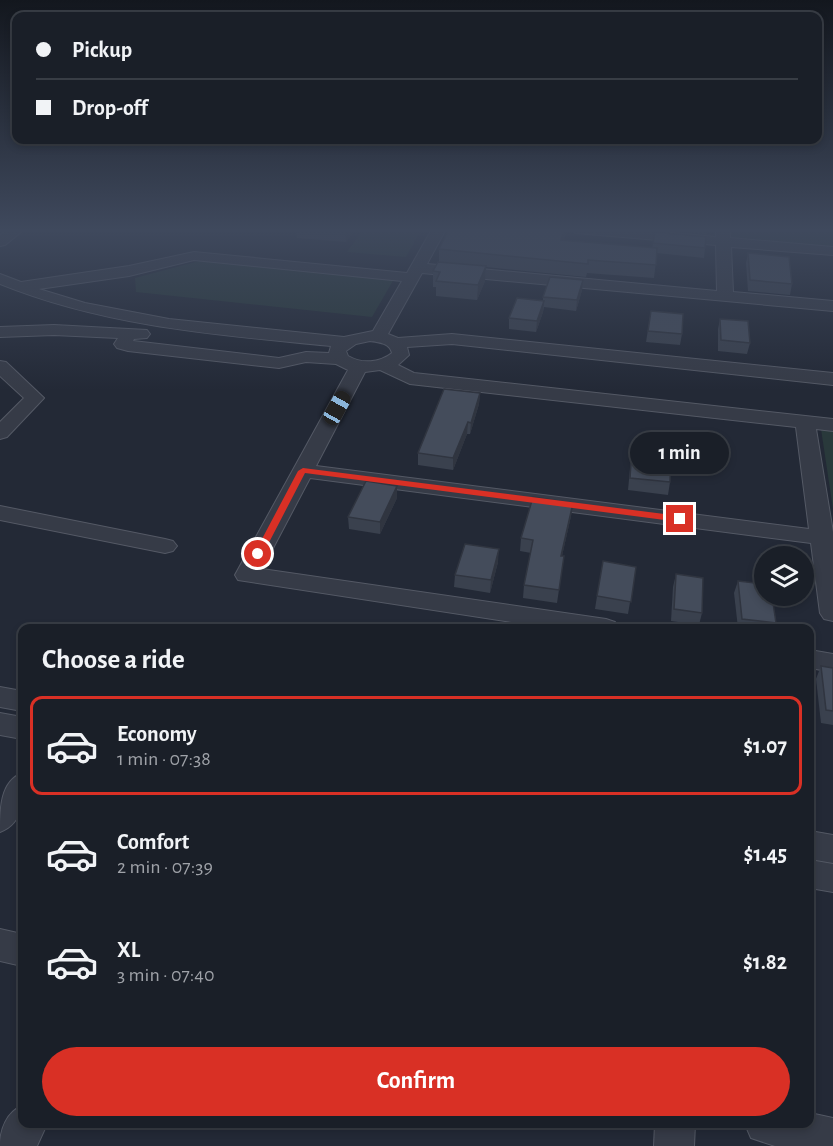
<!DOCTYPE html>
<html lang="en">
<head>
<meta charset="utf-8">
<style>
  :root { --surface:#1a1f28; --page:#272c34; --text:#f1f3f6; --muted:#9fa2a8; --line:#383d45; --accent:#d93025 }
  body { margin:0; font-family:"Alegreya Sans",sans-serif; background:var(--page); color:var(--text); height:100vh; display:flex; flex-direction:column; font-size:22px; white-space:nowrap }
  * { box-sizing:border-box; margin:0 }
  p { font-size:20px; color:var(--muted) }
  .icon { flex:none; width:33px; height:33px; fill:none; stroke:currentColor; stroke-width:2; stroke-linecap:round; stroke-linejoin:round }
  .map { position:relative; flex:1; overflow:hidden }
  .panel { position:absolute; left:18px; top:624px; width:796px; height:504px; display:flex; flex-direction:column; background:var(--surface); border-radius:12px; box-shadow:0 3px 9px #0003,0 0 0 2px var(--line) }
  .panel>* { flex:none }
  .hud { position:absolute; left:12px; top:12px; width:810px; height:132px; border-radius:12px; box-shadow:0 3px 9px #0003,0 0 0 2px var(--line); display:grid; align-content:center; height:132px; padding:0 24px; background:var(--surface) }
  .controls { position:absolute; left:754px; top:546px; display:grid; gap:12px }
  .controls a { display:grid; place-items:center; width:60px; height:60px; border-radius:50%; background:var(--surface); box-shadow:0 3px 9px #0003,0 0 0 2px var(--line); font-size:30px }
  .end { position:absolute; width:27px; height:27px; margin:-14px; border:8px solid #d93025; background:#fff; box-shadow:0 0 0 3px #fff }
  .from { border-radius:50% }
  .bubble { position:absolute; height:42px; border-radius:21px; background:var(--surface); box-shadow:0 3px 9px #0003,0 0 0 2px var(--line); font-size:20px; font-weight:700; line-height:42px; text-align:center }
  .car { position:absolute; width:18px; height:36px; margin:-18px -9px; border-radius:8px; box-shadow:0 0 4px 2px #0007; background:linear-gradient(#222 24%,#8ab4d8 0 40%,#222 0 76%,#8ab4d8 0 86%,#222 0) }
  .hud b { display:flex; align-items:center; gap:21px; height:57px; font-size:22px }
  .hud b+b { border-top:2px solid var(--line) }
  .hud i { width:15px; height:15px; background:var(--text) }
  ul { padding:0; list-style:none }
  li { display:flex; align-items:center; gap:18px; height:99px; margin:0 12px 9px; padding:0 12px; border:3px solid transparent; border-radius:12px }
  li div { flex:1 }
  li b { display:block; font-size:22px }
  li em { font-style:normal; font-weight:700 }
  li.on { border-color:var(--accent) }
  li>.icon { width:54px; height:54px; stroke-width:1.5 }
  h2 { padding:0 24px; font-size:27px; line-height:72px }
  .primary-button { display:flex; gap:12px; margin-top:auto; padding:12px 24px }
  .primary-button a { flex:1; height:69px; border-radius:36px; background:var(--accent); color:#fff; font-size:24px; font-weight:700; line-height:69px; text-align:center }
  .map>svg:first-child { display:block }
  .green { fill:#29393b }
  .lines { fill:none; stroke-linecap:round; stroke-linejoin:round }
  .minor-casing { stroke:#545965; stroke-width:2 }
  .minor { fill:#363b47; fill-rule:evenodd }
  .wall { fill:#3a414e }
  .shaded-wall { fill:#303540 }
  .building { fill:#444c5b; stroke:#303540; stroke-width:1.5 }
  .route { fill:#d93025 }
</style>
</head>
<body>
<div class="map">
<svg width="833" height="1146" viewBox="0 0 833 1146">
  <rect width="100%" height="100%" fill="#232936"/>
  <g class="green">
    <path d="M364,229L421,230L406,257L347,252Z"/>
    <path d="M730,229H833V247L730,238Z"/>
    <path d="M199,261L394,279L372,317L136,292L135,278Z"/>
    <path d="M821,429L833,430V509Z"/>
  </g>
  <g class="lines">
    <g class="minor-casing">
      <g id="minor">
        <path d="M9,229H25L5,245L0,246V235Z"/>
        <path d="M432,229H446L427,264L717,291L716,245L576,233L569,229H628L716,237V229H730V238L833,247V255L731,247L733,292L833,301V311L422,273L388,334L398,338L452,334L833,373V385L452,344L407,347L409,355L398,365L414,373L833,419V431L816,429L833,532V621L824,619L820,613L811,543L310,478L262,569L606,619L615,622L619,628H551L238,580L235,575L348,370L336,364L306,362L279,368L128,351L117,348L114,344L118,338L54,335L0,337V327L54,325L147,330L150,334L147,338L134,339L133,341L279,358L306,352L329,353L331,346C219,335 106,327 0,284V274L21,282L129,266L194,252L407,273ZM194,260L402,281L373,331L344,337L169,319L85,303L39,289L129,276ZM370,341C378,342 390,343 392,353C379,363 362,364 348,356L346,351L356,344ZM380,370L410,384L796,427L809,529L316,466L365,372Z"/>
        <path d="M0,361L6,362L44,398L7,437L0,439V422L24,398L0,376Z"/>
        <path d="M0,506L165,539L173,541L177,546L173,551L165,553L0,520Z"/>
        <path d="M810,650L833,654V672L810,668Z"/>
        <path d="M0,687L22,691V711L0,707Z"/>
        <path d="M0,713L22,717V739L0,735Z"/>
        <path d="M22,773C24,795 25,823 0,832C0,809 0,782 22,773Z"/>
        <path d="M810,831L833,835V863L810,859Z"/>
        <path d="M810,860L833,864V892L810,888Z"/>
        <path d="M0,929L22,934V966L0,961Z"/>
        <path d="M22,1106V1124H47L37,1146H0C0,1129 7,1112 22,1106Z"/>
        <path d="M810,1113L833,1118V1146H775L751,1138L745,1124H810Z"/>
        <path d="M655,1124H695L694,1146H654Z"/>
      </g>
    </g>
    <use href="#minor" class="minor"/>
  </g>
  <g class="wall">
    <path d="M296,229H355L346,242L297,238Z"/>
    <path d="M567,229L564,240L652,248L653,243L705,248L704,258L657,253L654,278L587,273L586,277L486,267L485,281L477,300L436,296V287H433V271L439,262V249Z"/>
    <path d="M655,229H707L706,234Z"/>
    <path d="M748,253L792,284L790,295L748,291L746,263Z"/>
    <path d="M583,280L582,290L576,311L544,307L543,312L536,332L509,329V318L543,301V297Z"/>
    <path d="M651,311L682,334L680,345L646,342Z"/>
    <path d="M720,319L750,343L747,354L718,351V329Z"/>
    <path d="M480,393L479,404L470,434H467L453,470L418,465V453Z"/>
    <path d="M632,448L670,482L668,495L628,490Z"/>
    <path d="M397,498L380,534L349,529L348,517Z"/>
    <path d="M573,503L571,516L562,556H564L557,603L523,598L524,585L531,553L520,551L521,538Z"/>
    <path d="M498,562L490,593L454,587L455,575Z"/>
    <path d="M636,567L628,614L595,609L597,596Z"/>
    <path d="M676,574L702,613L699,625L671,621L673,587Z"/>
    <path d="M738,581L776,623L774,628H738L734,593Z"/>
    <path d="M821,666L833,668V725L821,723L816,679Z"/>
  </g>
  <g class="shaded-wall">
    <path d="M345,229H355L346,242Z"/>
    <path d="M564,229H567L559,252L561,240Z"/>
    <path d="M486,266L485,281L477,300L478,285Z"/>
    <path d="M583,280L582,290L576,311L577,300Z"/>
    <path d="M544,301L543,312L536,332L537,321Z"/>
    <path d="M480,393L479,404L470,434L471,423Z"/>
    <path d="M468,422L467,434L453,470V458Z"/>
    <path d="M397,486V498L380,534V522Z"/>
    <path d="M573,503L571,516L559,569L561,556Z"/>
    <path d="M499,549L498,562L490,593L491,580Z"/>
  </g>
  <g class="building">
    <path d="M449,229H564L561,240L657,248L656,265L588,260V264L439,249Z"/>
    <path d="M655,232L706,237L705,248L653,243Z"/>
    <path d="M748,253L789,257L792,284L750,280Z"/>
    <path d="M438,262L486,266L478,285L436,281L440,272L433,271Z"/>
    <path d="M550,277L583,280L577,300L543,297Z"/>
    <path d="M517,298L544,301L537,321L509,318Z"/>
    <path d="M651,311L683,314L682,334L648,331Z"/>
    <path d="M720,319L748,321L750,343L721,340Z"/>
    <path d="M444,389L480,393L471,423L468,422L453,458L418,453Z"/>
    <path d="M632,448L671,452L670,482L630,478Z"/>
    <path d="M366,481L397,486L380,522L348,517Z"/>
    <path d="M533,497L573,503L561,556H564L559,590L524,585L533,540L521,538Z"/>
    <path d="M465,544L499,549L491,580L455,575Z"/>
    <path d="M603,561L636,567L631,602L597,596Z"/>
    <path d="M676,574L703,578L702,613L674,609Z"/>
    <path d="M738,581L765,584V596H772L776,623L742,619Z"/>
    <path d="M821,666L833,668V711L826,710Z"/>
  </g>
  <linearGradient id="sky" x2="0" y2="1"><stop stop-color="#13171e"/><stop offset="0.59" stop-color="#3f495d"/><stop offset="1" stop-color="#3f495d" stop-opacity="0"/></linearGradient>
  <rect width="833" height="390" fill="url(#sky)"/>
  <path class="route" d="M303,468L680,516L685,519L680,522L305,473L263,554L255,556L254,554L298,471Z"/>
</svg>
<div class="controls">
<a><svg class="icon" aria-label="layers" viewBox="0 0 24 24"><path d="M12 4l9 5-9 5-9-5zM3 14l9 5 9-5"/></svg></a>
</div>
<i class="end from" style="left:258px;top:554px"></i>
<i class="end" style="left:680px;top:519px"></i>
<div class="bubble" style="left:630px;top:432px;width:99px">1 min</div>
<i class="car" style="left:337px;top:408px;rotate:29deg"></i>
<div class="hud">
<b><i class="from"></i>Pickup</b>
<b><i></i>Drop-off</b>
</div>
<section class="panel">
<h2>Choose a ride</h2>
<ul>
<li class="on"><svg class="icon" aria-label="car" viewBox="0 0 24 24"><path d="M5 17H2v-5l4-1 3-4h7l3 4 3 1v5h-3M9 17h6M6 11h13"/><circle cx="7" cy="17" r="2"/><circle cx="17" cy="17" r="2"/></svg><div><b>Economy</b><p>1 min · 07:38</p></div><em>$1.07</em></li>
<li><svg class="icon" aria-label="car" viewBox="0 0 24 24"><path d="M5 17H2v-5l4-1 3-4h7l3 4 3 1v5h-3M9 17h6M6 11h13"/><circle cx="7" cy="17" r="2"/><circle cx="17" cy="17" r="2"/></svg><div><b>Comfort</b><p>2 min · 07:39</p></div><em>$1.45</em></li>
<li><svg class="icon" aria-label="car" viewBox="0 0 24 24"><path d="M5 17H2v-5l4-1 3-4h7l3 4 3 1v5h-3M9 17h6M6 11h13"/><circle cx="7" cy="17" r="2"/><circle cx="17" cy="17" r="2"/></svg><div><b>XL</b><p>3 min · 07:40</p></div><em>$1.82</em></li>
</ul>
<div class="primary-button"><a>Confirm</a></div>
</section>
</div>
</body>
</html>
